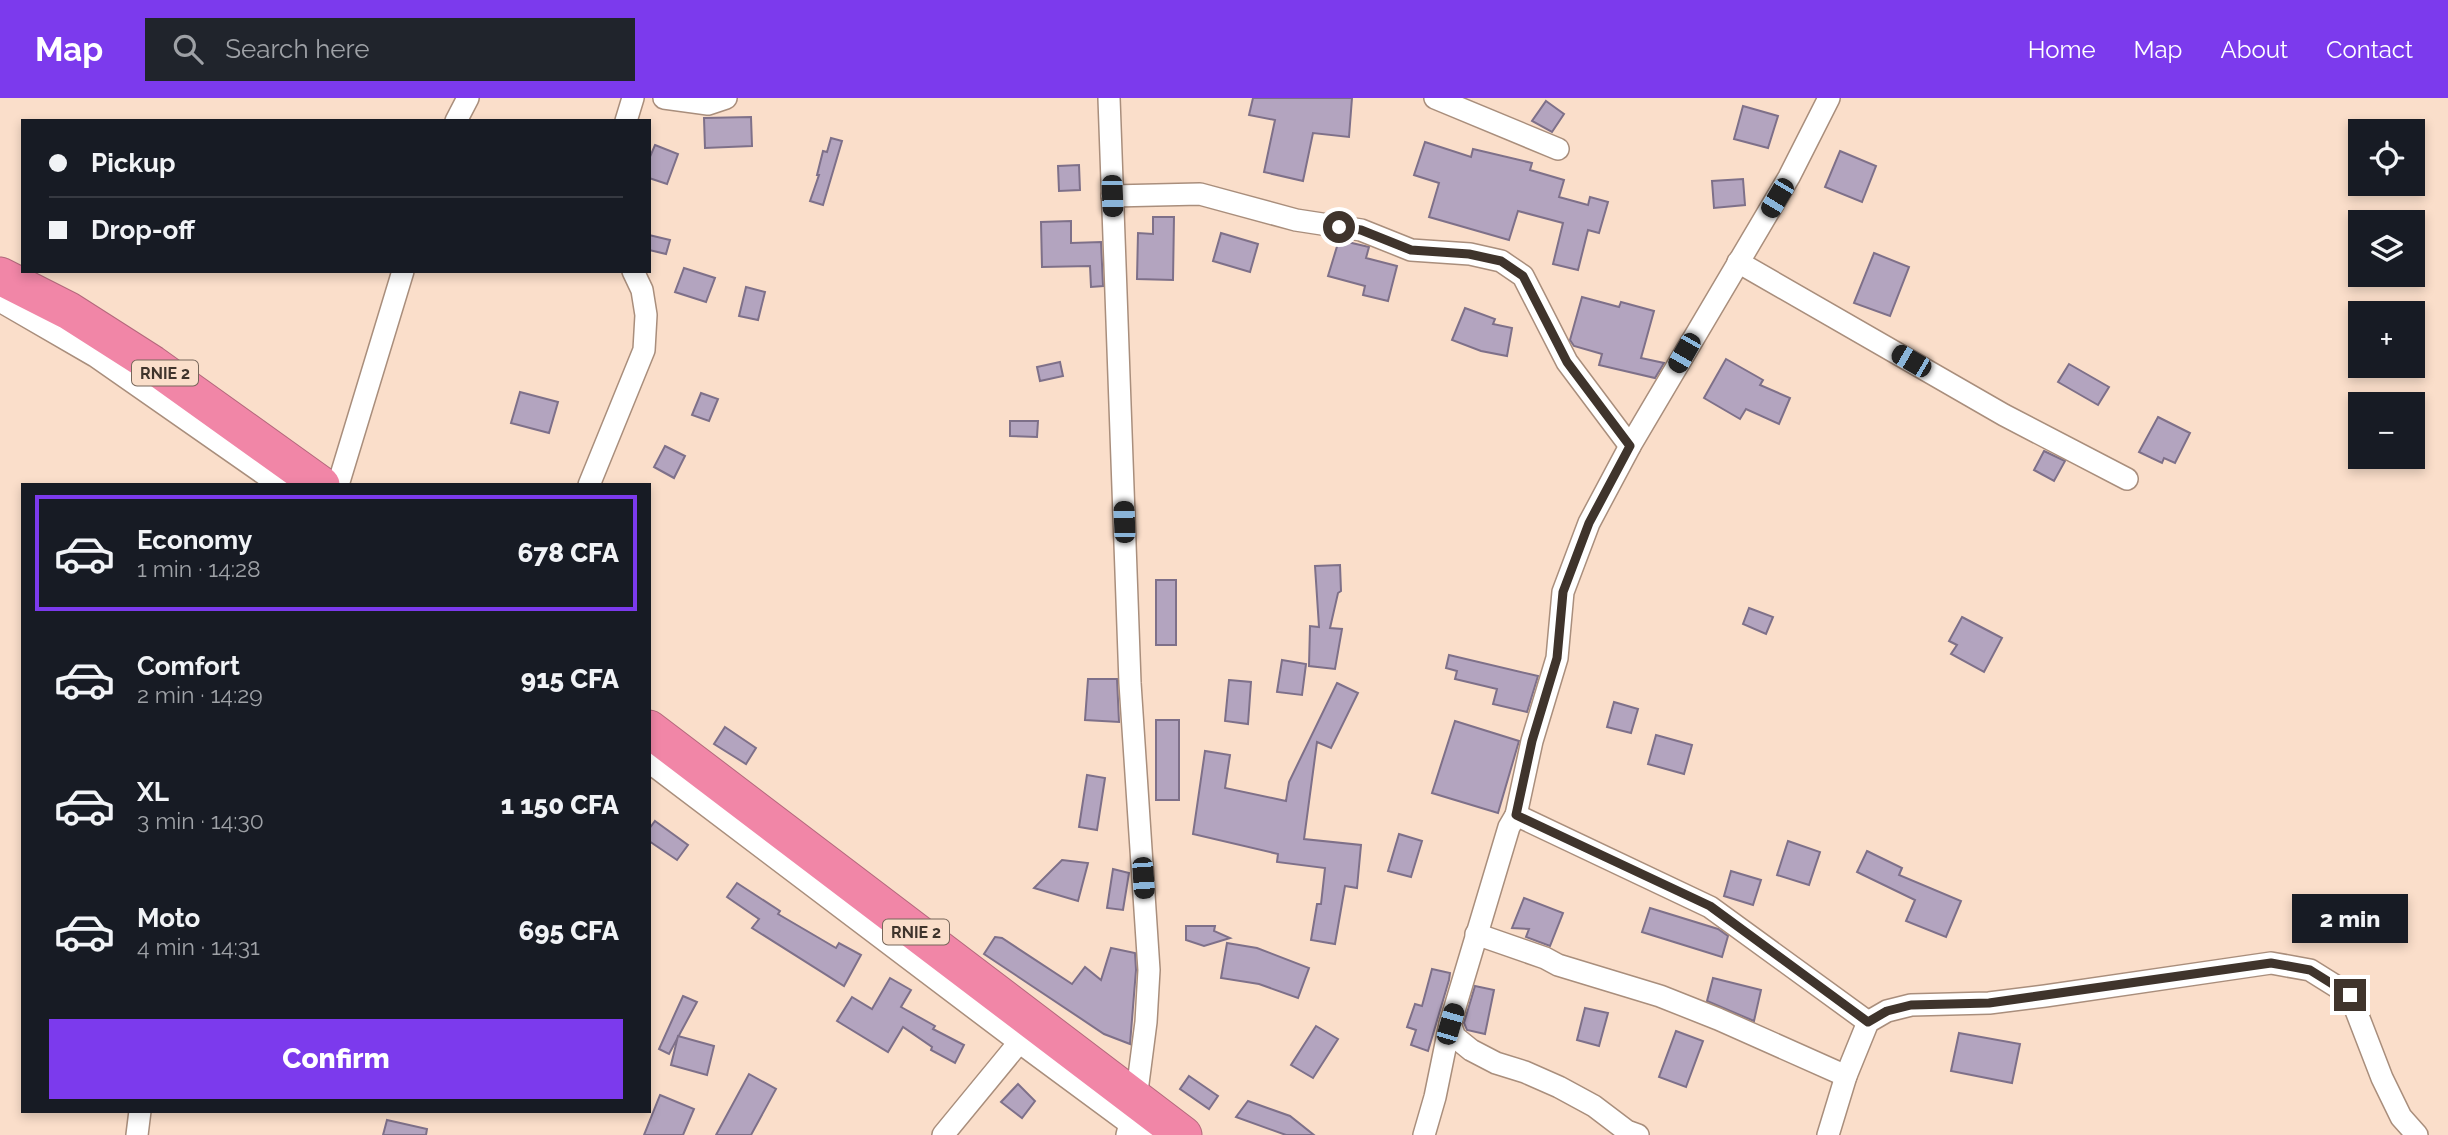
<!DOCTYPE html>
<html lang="en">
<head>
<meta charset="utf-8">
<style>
  :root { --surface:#171b24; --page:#20242c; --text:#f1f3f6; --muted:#9ea1a6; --line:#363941; --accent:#7c3aed }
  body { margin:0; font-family:Raleway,sans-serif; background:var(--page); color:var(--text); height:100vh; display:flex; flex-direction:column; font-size:26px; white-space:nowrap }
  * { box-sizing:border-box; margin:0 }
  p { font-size:23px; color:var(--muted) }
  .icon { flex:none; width:38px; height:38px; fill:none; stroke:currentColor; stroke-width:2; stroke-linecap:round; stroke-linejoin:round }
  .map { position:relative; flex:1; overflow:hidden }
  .panel { position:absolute; left:21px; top:385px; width:630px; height:630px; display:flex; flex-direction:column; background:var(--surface); border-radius:0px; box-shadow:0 4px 10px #0003 }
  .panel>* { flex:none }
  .hud { position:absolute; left:21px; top:21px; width:630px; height:154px; border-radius:0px; box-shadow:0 4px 10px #0003; display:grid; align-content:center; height:154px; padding:0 28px; background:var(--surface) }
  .fabs { position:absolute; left:2348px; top:21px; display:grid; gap:14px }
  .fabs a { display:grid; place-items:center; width:77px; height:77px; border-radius:0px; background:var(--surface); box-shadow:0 4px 10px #0003; font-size:35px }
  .end { position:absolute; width:32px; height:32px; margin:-16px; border:9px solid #3f342c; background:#fff; box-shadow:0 0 0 4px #fff }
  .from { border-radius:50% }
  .bubble { position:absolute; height:49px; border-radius:0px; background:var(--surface); box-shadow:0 4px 10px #0003; font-size:23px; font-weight:800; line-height:49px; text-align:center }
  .car { position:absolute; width:21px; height:42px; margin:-21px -10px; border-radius:9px; box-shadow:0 0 5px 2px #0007; background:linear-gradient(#222 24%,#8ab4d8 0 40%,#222 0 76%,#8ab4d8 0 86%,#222 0) }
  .hud b { display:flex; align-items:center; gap:24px; height:66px; font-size:26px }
  .hud b+b { border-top:2px solid var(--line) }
  .hud i { width:18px; height:18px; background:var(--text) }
  ul { padding:12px 0 0; list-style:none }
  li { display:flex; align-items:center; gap:21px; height:116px; margin:0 14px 10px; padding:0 14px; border:4px solid transparent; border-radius:0px }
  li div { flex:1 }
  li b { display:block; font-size:26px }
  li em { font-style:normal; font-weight:800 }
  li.selected { border-color:var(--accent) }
  li>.icon { width:63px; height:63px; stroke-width:1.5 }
  .action { display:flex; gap:14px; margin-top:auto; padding:14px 28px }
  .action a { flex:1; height:80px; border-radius:0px; background:var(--accent); color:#fff; font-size:28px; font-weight:800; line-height:80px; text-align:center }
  header { display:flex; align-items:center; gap:42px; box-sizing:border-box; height:98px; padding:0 35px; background:var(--accent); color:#fff }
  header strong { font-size:33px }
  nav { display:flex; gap:38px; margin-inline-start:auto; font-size:24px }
  .search { width:490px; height:63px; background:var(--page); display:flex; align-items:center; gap:18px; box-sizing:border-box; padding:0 24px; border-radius:0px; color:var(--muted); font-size:26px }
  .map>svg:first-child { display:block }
  .building { fill:#b3a4bf; stroke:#7e7089; stroke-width:2 }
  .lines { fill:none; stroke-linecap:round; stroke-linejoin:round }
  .street-casing { stroke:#a98e7c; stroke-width:24 }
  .highway-casing { stroke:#b3697c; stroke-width:39 }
  .street { stroke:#fff; stroke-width:21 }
  .highway { stroke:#f186a7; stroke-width:37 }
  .route { stroke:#3f342c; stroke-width:9 }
  .labels { text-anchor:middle; stroke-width:6; stroke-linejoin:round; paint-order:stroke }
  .shield { fill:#fadeca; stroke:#77675b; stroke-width:2 }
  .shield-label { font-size:16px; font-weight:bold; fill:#3f342c }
</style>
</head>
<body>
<header>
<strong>Map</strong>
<div class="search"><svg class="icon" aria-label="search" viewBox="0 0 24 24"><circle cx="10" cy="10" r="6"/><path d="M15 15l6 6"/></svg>Search here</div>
<nav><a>Home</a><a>Map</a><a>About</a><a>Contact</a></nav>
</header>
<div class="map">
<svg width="2448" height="1037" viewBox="0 0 2448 1037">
  <rect width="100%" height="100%" fill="#fadeca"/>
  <g class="building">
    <path d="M1253,0H1352L1349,39L1313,35L1303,83L1264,74L1275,22L1249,17Z"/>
    <path d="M1546,3L1564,16L1552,34L1532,23Z"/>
    <path d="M1743,8L1778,18L1768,50L1734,41Z"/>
    <path d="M751,19L752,48L705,50L704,20Z"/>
    <path d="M831,40L842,43L823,107L810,103L819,77H817L823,53L827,54Z"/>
    <path d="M1425,44L1471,59L1473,51L1532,65L1530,72L1564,82L1559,99L1588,107L1590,99L1608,104L1599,135L1588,132L1578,172L1553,166L1563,125L1518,113L1509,142L1429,119L1439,85L1414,77Z"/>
    <path d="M655,47L678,56L667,86L649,80V61Z"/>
    <path d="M1840,53L1876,68L1862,104L1825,89Z"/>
    <path d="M1079,67L1080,92L1059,93L1058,68Z"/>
    <path d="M1743,81L1745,107L1714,110L1712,83Z"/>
    <path d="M1153,119H1174L1173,182L1137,181L1138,135L1153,136Z"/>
    <path d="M1071,123V145L1101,144L1103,188L1091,189L1090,168L1042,169L1041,124Z"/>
    <path d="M1221,135L1258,146L1250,174L1213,163Z"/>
    <path d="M649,137L670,142L666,156L649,152Z"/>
    <path d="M1339,142L1369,149L1366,160L1397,168L1388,203L1363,197L1365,188L1328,178Z"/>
    <path d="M1874,155L1909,169L1890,218L1854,205Z"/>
    <path d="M684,170L715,180L706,204L675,194Z"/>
    <path d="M746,189L765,194L758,222L739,218Z"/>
    <path d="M1582,199L1619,209L1621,204L1654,213L1641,260L1664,265L1655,280L1599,267L1602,256L1574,248L1570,242Z"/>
    <path d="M1465,210L1495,221L1493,226L1512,230L1507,258L1481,253L1452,242Z"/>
    <path d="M1726,261L1763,282L1760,287L1790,300L1779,326L1746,311L1740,321L1704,300Z"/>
    <path d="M1060,264L1063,278L1040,283L1037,269Z"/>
    <path d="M2069,266L2109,289L2098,307L2058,284Z"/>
    <path d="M520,294L558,304L549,335L511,325Z"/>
    <path d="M701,295L718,301L709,323L692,317Z"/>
    <path d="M2158,319L2190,335L2175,365L2164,360L2162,365L2139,354Z"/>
    <path d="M1010,323H1038L1037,339L1010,338Z"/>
    <path d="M665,348L685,358L674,380L654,369Z"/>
    <path d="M2044,353L2065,363L2054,383L2034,372Z"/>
    <path d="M1340,467L1341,493L1338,495L1330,530L1342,531L1335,571L1309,568L1310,528L1319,529L1315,468Z"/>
    <rect x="1156" y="482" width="20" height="65"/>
    <path d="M1749,510L1773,519L1766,536L1743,526Z"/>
    <path d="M1962,519L2002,540L1984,574L1951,556L1957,547L1949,543Z"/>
    <path d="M1449,557L1538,578L1527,614L1493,606L1497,591L1455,581L1457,573L1446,570Z"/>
    <path d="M1282,562L1306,566L1302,597L1277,594Z"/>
    <path d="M1088,581H1117L1119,624L1085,622Z"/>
    <path d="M1229,582L1251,584L1248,626L1225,623Z"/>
    <path d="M1337,585L1358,595L1331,650L1317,644L1304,741L1361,747L1357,790L1345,788L1335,846L1311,842L1317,806H1321L1325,770L1277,764L1278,756L1193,736L1205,653L1230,657L1225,690L1286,703L1289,684Z"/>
    <path d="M1614,604L1638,611L1631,635L1607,629Z"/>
    <rect x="1156" y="622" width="23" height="80"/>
    <path d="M1455,623L1519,643L1498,715L1432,695Z"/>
    <path d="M725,629L756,650L746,666L714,646Z"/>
    <path d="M1656,637L1692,647L1684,676L1648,666Z"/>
    <path d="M1087,677L1105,680L1097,732L1079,729Z"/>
    <path d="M655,723L688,747L677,762L649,743V731Z"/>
    <path d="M1399,736L1422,743L1411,779L1388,773Z"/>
    <path d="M1788,743L1820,754L1809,787L1777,777Z"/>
    <path d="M1867,753L1902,770L1899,777L1961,803L1946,839L1906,823L1915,802L1857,774Z"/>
    <path d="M1062,762L1088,765L1078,803L1034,790Z"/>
    <path d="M1113,771L1129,775L1123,812L1107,810Z"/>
    <path d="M1731,773L1761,782L1753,807L1724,798Z"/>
    <path d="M737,785L780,813L778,816L836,850L839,845L861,857L844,888L752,830L759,821L727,799Z"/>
    <path d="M1524,800L1563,815L1550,848L1526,839L1529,831L1512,830Z"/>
    <path d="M1650,810L1718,831L1728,838L1722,859L1642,834Z"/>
    <path d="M1186,828H1215L1214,833L1230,840L1204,848L1186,842Z"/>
    <path d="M995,839L1002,840L1072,886L1085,869L1101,882L1111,850L1135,855L1136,872L1130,946L1104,936L984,856Z"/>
    <path d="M1227,845L1257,850L1309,870L1298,900L1259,886L1221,880Z"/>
    <path d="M1432,871L1450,875L1449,882L1428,953L1411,947L1416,932L1407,929L1415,906L1422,908Z"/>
    <path d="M890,880L911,892L901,909L935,928L933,931L964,947L955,965L931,952L932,949L903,929L888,954L837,923L852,899L872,911Z"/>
    <path d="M1713,880L1761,892L1754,923L1707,903Z"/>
    <path d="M1475,888L1494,892L1485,936L1467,932L1464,925Z"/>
    <path d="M683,898L697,904L669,956L659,951Z"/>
    <path d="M1585,910L1608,915L1599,948L1577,942Z"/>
    <path d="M1316,928L1338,941L1313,980L1291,967Z"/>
    <path d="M1676,933L1703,943L1686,989L1659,979Z"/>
    <path d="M1959,935L2020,946L2012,985L1951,973Z"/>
    <path d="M678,938L714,948L707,977L671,967Z"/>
    <path d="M749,976L776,991L751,1037H716Z"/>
    <path d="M1189,978L1218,998L1209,1011L1180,991Z"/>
    <path d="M1018,986L1035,1003L1022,1020L1001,1004Z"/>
    <path d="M660,997L694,1011L683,1037H644Z"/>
    <path d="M1248,1003L1290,1018L1314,1037H1286L1236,1019Z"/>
    <path d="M387,1022L427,1031L426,1037H383Z"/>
  </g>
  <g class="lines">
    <g class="street-casing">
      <g id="street">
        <path d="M664,0L708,6L726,0"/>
        <path d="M1109,0L1130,585L1149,872L1146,924L1136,1001L1127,1037"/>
        <path d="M1435,0L1558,51"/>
        <path d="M456,23L468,0"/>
        <path d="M626,23L633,0"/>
        <path d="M1112,98L1200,96L1296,122L1361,132L1411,152L1470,156L1501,163L1523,178L1567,264L1630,348"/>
        <path d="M1738,164L2004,317L2127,381"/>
        <path d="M0,203L95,258L280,387"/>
        <path d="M338,387L403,173"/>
        <path d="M589,387L644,252L646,217L642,192L633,173"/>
        <path d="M649,664L1019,944L1145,1037"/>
        <path d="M1516,717L1710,809L1868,924"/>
        <path d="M1476,836L1545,860L1558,867L1660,898L1718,921L1846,978"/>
        <path d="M1450,926L1455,939L1471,952L1496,965L1525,974L1559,989L1594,1008L1627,1033L1638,1037"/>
        <path d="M137,1037L140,1013"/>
        <path d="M943,1037L1026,936"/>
        <path d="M1424,1037L1435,999L1450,926L1509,729L1516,717L1532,643L1557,560L1563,494L1589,425L1630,348L1789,79L1829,0"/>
        <path d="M1828,1037L1846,978L1868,924L1887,913L1911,907L1989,905L2045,898L2271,865L2310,872L2350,897L2382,980L2401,1019L2417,1037"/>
      </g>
    </g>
    <g class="highway-casing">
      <g id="highway">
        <path d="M0,178L69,213L152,266L321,387"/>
        <path d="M649,631L1183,1037"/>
      </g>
    </g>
    <use href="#street" class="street"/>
    <use href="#highway" class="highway"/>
  </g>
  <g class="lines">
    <path class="route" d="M1339,129L1361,132L1411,152L1469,156L1501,163L1523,178L1567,264L1630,348L1589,425L1563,494L1557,560L1532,643L1516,717L1710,808L1868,924L1887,913L1911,907L1989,905L2271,865L2310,872L2350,897"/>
  </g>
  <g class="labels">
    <g class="shield">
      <rect x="132" y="262.5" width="66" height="25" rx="5"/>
      <rect x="883" y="821.5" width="66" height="25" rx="5"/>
    </g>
    <g class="shield-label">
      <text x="165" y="281">RNIE 2</text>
      <text x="916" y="840">RNIE 2</text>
    </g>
  </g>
</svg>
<div class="fabs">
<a><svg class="icon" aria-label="locate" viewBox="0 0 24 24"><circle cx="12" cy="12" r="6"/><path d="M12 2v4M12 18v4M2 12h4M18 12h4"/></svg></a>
<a><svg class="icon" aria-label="layers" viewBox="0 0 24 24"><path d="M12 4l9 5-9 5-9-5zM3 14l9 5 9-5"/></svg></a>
<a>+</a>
<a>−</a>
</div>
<i class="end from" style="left:1339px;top:129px"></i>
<i class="end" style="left:2350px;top:897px"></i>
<div class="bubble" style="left:2292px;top:796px;width:116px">2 min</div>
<i class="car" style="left:1112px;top:98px;rotate:178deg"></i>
<i class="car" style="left:1777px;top:100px;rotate:211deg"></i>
<i class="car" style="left:1684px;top:255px;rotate:210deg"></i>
<i class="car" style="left:1911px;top:263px;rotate:300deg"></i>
<i class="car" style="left:1124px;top:424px;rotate:358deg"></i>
<i class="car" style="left:1143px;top:780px;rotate:176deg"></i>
<i class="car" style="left:1450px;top:926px;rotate:16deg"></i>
<div class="hud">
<b><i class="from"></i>Pickup</b>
<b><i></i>Drop-off</b>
</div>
<section class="panel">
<ul>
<li class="selected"><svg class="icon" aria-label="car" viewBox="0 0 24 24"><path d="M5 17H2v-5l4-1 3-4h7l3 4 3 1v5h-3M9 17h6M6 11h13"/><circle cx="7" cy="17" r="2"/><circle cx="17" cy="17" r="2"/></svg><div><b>Economy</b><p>1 min · 14:28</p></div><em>678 CFA</em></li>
<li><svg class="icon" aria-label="car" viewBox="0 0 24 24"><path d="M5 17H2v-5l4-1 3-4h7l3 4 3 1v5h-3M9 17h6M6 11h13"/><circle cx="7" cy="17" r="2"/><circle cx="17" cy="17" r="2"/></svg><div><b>Comfort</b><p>2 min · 14:29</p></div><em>915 CFA</em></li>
<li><svg class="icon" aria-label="car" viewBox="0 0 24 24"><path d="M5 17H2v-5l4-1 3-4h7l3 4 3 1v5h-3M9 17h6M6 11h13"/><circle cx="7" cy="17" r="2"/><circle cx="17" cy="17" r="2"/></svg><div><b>XL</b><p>3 min · 14:30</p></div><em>1 150 CFA</em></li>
<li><svg class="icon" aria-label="car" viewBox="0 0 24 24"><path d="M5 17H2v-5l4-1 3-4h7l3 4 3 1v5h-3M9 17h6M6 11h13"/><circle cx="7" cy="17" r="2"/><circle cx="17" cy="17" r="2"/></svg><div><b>Moto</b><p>4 min · 14:31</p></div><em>695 CFA</em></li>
</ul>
<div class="action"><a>Confirm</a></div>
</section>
</div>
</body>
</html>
